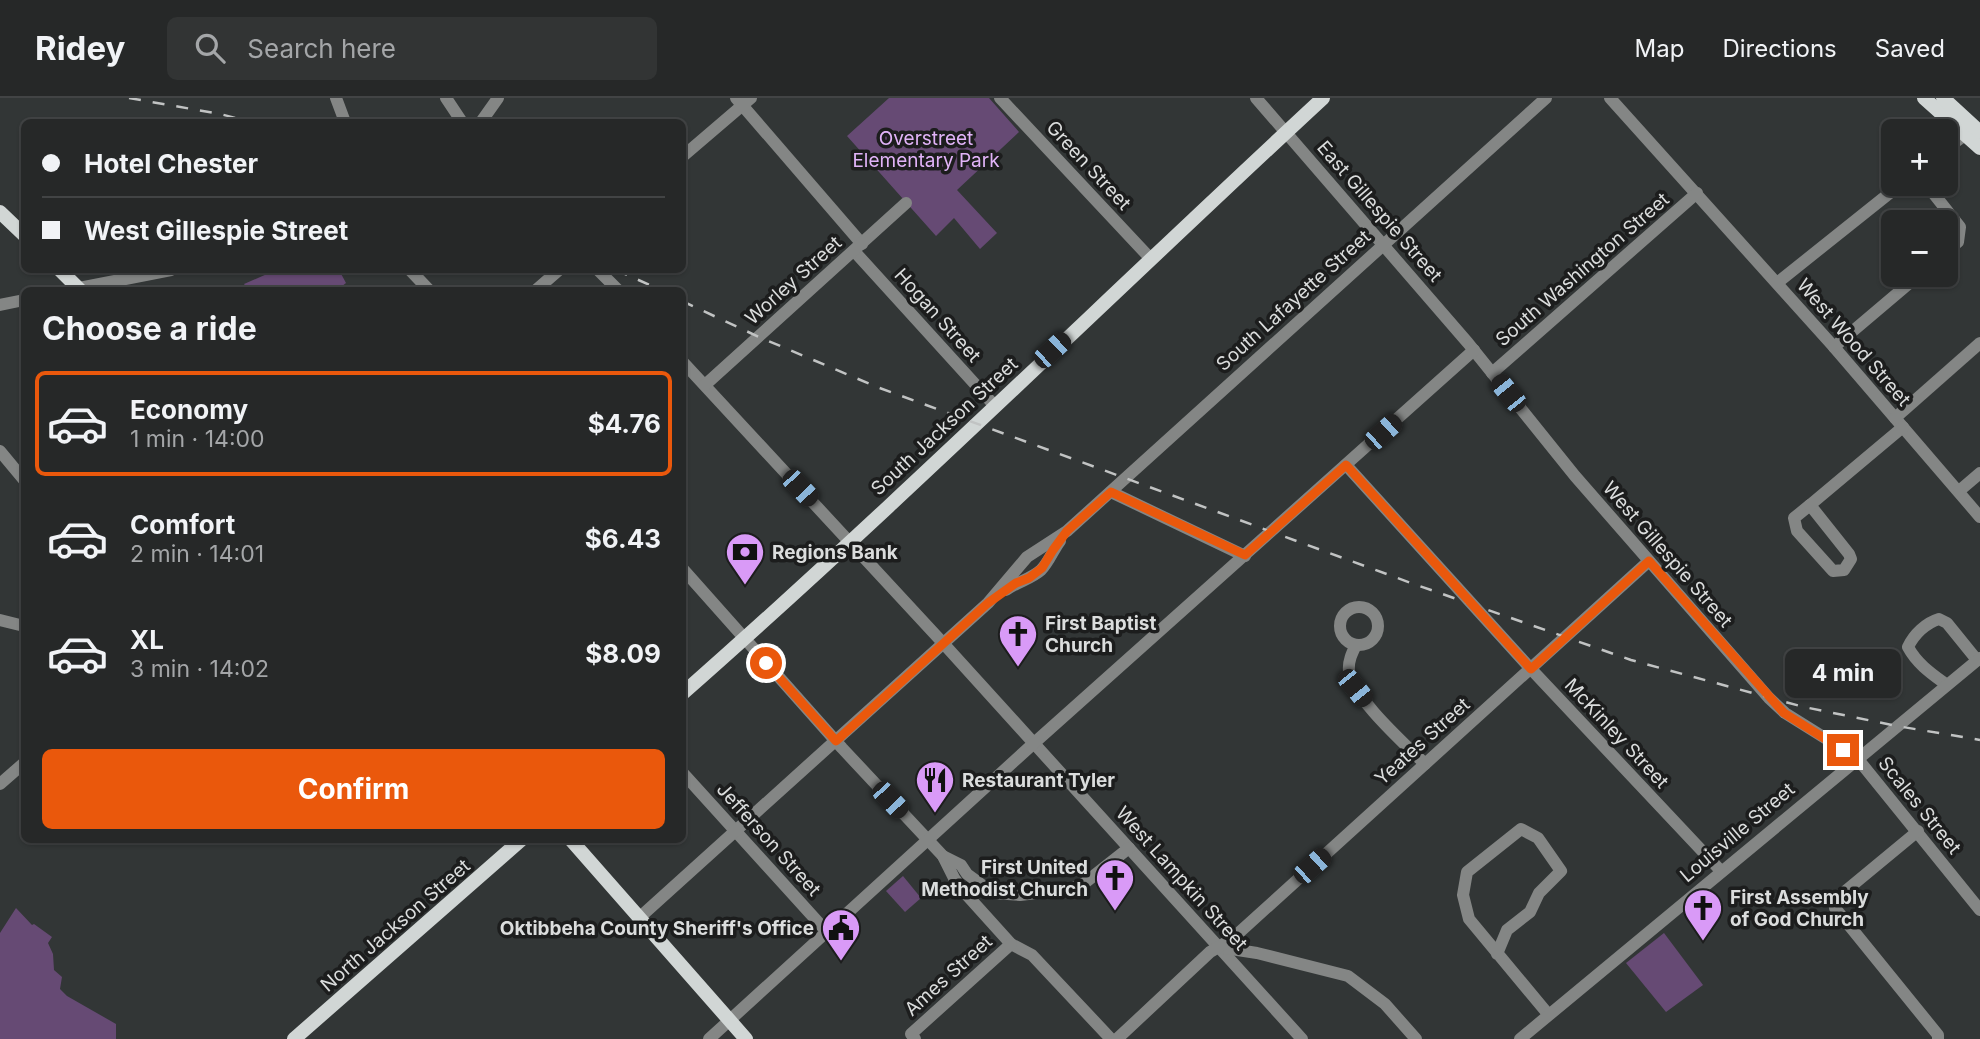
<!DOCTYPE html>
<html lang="en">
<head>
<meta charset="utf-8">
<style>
  :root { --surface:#262828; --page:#323434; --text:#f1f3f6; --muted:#a4a6a8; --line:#424445; --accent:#ea580c }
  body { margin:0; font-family:Inter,sans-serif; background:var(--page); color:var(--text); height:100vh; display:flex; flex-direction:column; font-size:26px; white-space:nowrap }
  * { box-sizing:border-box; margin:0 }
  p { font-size:23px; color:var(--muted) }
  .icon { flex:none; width:38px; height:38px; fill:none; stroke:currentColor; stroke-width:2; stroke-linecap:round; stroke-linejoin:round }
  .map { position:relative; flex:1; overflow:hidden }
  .panel { position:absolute; left:21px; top:189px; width:665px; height:556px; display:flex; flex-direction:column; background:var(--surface); border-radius:10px; box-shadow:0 2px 5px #0004,0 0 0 2px var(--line) }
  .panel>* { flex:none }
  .hud { position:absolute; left:21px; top:21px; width:665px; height:154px; border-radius:10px; box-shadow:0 2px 5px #0004,0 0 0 2px var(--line); display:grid; align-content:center; height:154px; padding:0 21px; background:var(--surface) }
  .tools { position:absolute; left:1881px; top:21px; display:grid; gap:14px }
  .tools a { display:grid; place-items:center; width:77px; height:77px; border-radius:10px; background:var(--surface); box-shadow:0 2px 5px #0004,0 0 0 2px var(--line); font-size:35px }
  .end { position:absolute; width:32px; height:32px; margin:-16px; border:9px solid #ea580c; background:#fff; box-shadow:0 0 0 4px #fff }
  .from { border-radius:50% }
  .bubble { position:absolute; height:49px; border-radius:10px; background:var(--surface); box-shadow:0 2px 5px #0004,0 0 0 2px var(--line); font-size:23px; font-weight:700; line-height:49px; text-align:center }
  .car { position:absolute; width:21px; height:42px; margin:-21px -10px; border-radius:9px; box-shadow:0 0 5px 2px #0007; background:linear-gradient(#222 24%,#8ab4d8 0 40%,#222 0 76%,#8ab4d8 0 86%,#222 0) }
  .hud b { display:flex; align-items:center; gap:24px; height:66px; font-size:26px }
  .hud b+b { border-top:2px solid var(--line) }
  .hud i { width:18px; height:18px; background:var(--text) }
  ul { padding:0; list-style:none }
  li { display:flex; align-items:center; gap:21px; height:105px; margin:0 14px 10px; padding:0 7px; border:4px solid transparent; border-radius:10px }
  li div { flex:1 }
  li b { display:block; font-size:26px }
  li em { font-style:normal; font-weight:700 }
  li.active { border-color:var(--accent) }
  li>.icon { width:63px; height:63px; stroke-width:1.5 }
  h2 { padding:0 21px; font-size:32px; line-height:84px }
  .button { display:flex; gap:14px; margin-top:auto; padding:14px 21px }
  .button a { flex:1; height:80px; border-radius:10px; background:var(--accent); color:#fff; font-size:28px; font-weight:700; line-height:80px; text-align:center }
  header { display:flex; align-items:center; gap:42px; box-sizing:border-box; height:98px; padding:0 35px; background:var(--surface); border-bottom:2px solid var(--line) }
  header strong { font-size:33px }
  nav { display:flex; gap:38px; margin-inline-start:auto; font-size:24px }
  .search { width:490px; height:63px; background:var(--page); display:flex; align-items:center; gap:18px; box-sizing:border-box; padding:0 24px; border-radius:10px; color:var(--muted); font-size:26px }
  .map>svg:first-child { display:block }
  .green { fill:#664a74 }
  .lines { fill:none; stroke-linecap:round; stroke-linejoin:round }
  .minor { stroke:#848685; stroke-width:12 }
  .major { stroke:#d1d6d5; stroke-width:14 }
  .rail { stroke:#c1c3c3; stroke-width:2.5; stroke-dasharray:12 12; stroke-linecap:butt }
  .route { stroke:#ea580c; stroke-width:9 }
  .labels { text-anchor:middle; stroke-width:7; stroke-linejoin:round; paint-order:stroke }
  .park-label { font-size:19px; fill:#e1b3f8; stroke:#1c1d1d }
  .street-label { font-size:19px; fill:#dbdddd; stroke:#1c1d1d }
  .poi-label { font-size:19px; font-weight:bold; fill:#dbdddd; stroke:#1c1d1d; text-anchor:start }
</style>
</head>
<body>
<header>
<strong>Ridey</strong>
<div class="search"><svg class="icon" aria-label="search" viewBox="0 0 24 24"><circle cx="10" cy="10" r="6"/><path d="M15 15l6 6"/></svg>Search here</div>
<nav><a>Map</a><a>Directions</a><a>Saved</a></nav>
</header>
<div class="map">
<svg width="1980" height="941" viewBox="0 0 1980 941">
  <rect width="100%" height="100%" fill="#323636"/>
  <g class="green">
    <path d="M889,0H989L1019,34L957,92L997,135L980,151L954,120L936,138L847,38Z"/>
    <path d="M276,172H339L346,185L337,192H248L244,186Z"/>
    <path d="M903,778L921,800L905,814L886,793Z"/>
    <path d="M16,810L32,827L34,826L52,839L48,845L53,856L54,872L62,879L60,891L67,898L116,926V941H0V835Z"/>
    <path d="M1664,835L1703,887L1666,914L1626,865Z"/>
  </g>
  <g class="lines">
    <g class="minor">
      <path d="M336,0L345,24"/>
      <path d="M446,0L462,24"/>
      <path d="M736,0L862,146"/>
      <path d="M1000,0L1150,160"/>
      <path d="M1256,0L1468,245L1575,378L1769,600L1785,615L1857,660L1980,812"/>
      <path d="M1610,0L1834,249L1980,419"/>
      <path d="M481,24L498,0"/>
      <path d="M1946,51L1965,37"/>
      <path d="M682,59L751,0"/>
      <path d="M1926,86L1960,129L1958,144L1946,154"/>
      <path d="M854,153L994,307"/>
      <path d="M410,172L429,192"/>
      <path d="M598,172L618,192"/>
      <path d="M1777,185L1901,86"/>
      <path d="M69,192L171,172"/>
      <path d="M536,192L559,172"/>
      <path d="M0,207L24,202"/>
      <path d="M1834,249L1919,177"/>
      <path d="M682,263L943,545L1302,941"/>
      <path d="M1492,275L1697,95"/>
      <path d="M705,287L906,105"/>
      <path d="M1895,320L1980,245"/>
      <path d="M0,353L24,382"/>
      <path d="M1346,367L1531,571L1721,773"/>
      <path d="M1959,393L1980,375"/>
      <path d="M1111,394L1245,458"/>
      <path d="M1810,407L1849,456L1851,461L1844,472L1833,473L1797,433L1794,420Z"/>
      <path d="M1810,407L1903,329"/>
      <path d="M682,470L842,650L943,758L954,780L965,795L1011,846L1032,857L1111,941"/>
      <path d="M1006,492C1017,484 1031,481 1041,472C1049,464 1053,452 1060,443"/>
      <circle cx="1359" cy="528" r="19"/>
      <path d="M0,522L24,528"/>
      <path d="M1356,547C1352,555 1348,563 1349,573C1353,600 1404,645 1425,666"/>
      <path d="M1947,587C1932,576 1917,566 1908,549C1914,536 1926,525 1939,521L1947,525L1977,562"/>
      <path d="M682,674L827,834"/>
      <path d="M0,686L24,665"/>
      <path d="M1918,733L1837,800L1835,810L1938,937V941"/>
      <path d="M943,758L961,767L967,776L993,795L1020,797L1070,791L1082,787L1129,750"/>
      <path d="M639,820L988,505L1027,459L1067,433L1546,0"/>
      <path d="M1218,849L1257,855L1348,878L1385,906L1416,941"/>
      <path d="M1497,856L1507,832L1530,814L1539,795L1561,773L1538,740L1521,731L1467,774L1463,797L1469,821L1548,916"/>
      <path d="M709,941L1033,646L1474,252"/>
      <path d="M915,941L911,936L1011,846"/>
      <path d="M1117,941L1210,854L1232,841L1649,463"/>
      <path d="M1520,941L1980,560"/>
    </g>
    <g class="major">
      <path d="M1924,0L1980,50"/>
      <path d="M1943,0L1980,34"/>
      <path d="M0,114L24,137"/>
      <path d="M60,172L80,192"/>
      <path d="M682,596C901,403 1109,198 1323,0"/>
      <path d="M571,742L746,941"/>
      <path d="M294,941L521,742"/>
    </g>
    <g class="rail">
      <path d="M129,0L220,16L251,24"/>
      <path d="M616,172L661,192"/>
      <path d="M682,203L759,239L877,289L1411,485L1631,562L1804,609L1897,628L1980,642"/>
    </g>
  </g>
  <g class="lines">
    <path class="route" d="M766,565L836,643L988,505L1016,485L1029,480L1042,470L1053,452L1067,433L1111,394L1245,457L1346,367L1531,571L1649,463L1784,615L1843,652"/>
  </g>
  <defs>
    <g id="bank-pin" transform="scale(2.0125)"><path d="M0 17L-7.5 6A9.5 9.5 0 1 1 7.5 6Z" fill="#d99af7" stroke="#1c1d1d"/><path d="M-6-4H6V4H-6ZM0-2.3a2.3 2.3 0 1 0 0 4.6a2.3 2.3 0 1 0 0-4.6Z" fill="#111"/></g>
    <g id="church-pin" transform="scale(2.0125)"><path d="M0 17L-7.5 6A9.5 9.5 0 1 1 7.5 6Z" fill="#d99af7" stroke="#1c1d1d"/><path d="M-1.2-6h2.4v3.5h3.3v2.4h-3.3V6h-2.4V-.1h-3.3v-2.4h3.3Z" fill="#111"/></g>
    <g id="restaurant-pin" transform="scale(2.0125)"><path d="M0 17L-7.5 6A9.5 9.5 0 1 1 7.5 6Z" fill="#d99af7" stroke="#1c1d1d"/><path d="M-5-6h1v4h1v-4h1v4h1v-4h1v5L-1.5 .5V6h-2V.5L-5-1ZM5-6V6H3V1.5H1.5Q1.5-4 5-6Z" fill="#111"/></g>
    <g id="civic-pin" transform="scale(2.0125)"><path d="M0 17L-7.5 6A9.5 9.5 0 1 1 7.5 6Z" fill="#d99af7" stroke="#1c1d1d"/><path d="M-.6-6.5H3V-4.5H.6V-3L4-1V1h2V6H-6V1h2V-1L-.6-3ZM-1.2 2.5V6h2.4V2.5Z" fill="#111"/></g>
  </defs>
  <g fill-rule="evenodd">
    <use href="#bank-pin" x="745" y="454"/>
    <use href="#church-pin" x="1018" y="536"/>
    <use href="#restaurant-pin" x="935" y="682"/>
    <use href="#church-pin" x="1115" y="780"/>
    <use href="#church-pin" x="1703" y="810"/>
    <use href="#civic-pin" x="841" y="830"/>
  </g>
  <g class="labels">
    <g class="park-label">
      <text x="926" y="47">Overstreet<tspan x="926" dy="22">Elementary Park</tspan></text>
    </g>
    <g class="street-label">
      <text transform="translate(1089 67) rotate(47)" y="7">Green Street</text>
      <text transform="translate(1380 113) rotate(49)" y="7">East Gillespie Street</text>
      <text transform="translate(1582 171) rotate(-41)" y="7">South Washington Street</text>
      <text transform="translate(793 182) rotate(-42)" y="7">Worley Street</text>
      <text transform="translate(1293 202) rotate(-42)" y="7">South Lafayette Street</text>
      <text transform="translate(938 217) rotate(48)" y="7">Hogan Street</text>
      <text transform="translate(1854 244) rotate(49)" y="7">West Wood Street</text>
      <text transform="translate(944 328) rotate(-43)" y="7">South Jackson Street</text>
      <text transform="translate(1668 456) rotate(49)" y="7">West Gillespie Street</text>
      <text transform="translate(1617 635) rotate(47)" y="7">McKinley Street</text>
      <text transform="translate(1422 643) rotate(-42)" y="7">Yeates Street</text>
      <text transform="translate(1920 707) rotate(51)" y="7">Scales Street</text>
      <text transform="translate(1737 734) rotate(-40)" y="7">Louisville Street</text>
      <text transform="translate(769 741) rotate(48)" y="7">Jefferson Street</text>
      <text transform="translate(1182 780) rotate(48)" y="7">West Lampkin Street</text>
      <text transform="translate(395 827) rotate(-41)" y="7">North Jackson Street</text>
      <text transform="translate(948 877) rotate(-42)" y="7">Ames Street</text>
    </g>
    <g class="poi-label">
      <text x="772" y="461">Regions Bank</text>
      <text x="1045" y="532">First Baptist<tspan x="1045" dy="22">Church</tspan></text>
      <text x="962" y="689">Restaurant Tyler</text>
      <text x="1088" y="776" text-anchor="end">First United<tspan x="1088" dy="22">Methodist Church</tspan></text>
      <text x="1730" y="806">First Assembly<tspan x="1730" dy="22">of God Church</tspan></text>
      <text x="814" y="837" text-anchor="end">Oktibbeha County Sheriff's Office</text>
    </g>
  </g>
</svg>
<div class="tools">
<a>+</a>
<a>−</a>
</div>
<i class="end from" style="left:766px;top:565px"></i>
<i class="end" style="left:1843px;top:652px"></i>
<div class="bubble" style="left:1785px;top:551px;width:116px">4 min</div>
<i class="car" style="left:1052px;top:252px;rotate:47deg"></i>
<i class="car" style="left:1508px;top:295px;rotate:321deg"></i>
<i class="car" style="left:1383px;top:334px;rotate:48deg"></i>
<i class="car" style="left:800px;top:390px;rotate:137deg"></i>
<i class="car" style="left:1355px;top:590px;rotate:141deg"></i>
<i class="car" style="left:890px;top:702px;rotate:137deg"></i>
<i class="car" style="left:1312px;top:768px;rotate:48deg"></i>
<div class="hud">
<b><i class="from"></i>Hotel Chester</b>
<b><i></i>West Gillespie Street</b>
</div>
<section class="panel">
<h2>Choose a ride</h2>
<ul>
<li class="active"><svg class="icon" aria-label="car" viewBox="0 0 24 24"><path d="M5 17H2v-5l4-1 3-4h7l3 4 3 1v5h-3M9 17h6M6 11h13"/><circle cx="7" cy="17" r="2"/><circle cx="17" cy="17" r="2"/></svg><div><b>Economy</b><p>1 min · 14:00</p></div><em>$4.76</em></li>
<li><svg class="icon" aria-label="car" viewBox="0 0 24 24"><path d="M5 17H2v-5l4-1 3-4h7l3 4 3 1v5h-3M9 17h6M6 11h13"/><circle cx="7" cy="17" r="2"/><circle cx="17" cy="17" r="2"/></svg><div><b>Comfort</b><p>2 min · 14:01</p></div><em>$6.43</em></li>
<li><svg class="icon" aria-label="car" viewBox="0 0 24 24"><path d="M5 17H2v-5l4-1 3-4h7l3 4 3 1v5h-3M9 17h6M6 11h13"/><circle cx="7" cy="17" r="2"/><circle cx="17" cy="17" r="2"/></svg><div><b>XL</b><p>3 min · 14:02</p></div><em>$8.09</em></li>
</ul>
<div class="button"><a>Confirm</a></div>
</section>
</div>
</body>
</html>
